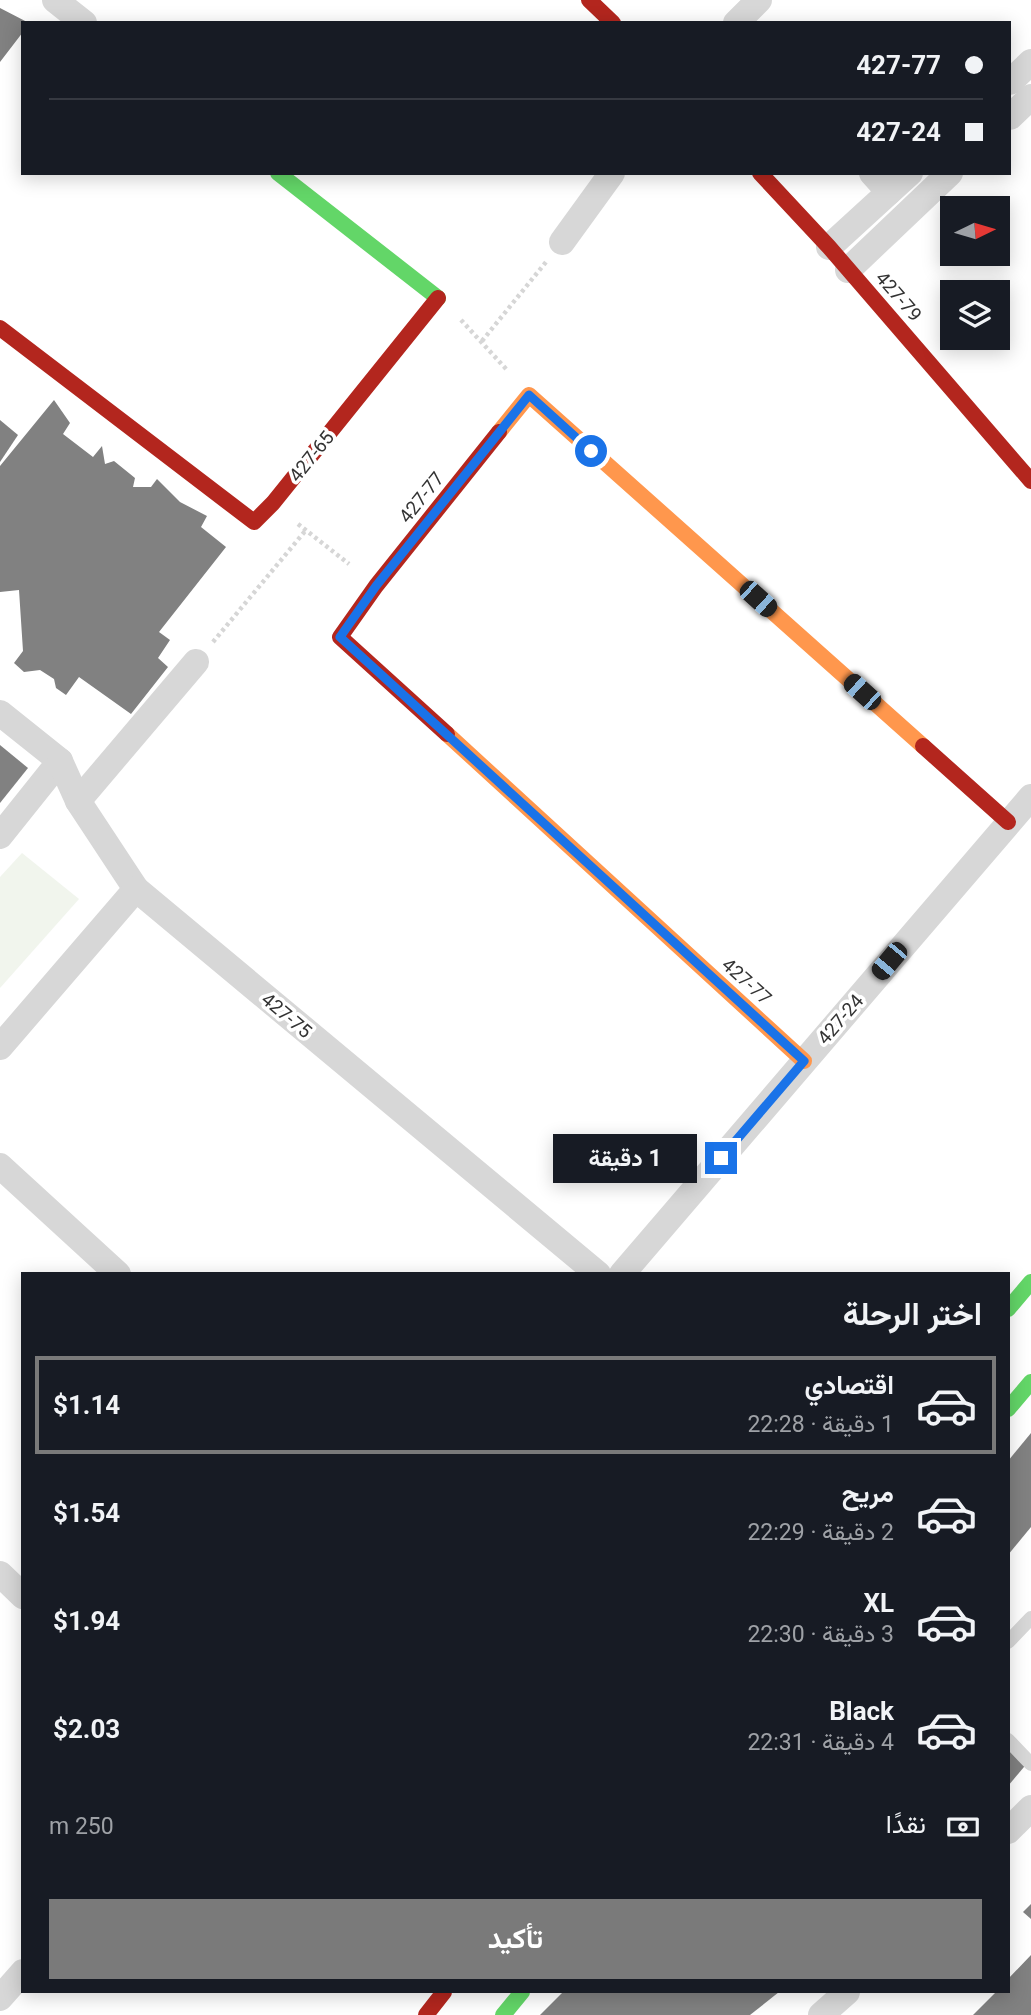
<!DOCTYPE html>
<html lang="ar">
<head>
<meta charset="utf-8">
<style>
  :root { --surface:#171b24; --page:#20242c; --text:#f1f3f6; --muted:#9ea1a6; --line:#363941; --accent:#7a7a7a }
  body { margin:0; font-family:Roboto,Vazirmatn,sans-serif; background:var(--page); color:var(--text); direction:rtl; height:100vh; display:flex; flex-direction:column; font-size:26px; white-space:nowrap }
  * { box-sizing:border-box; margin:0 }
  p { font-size:23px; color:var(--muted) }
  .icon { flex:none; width:38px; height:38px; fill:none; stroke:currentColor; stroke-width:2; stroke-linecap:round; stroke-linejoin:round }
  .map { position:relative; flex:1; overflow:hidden; direction:ltr }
  .drawer { position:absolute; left:21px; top:1272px; width:989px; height:721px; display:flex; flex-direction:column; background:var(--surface); border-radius:0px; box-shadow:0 4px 18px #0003; direction:rtl }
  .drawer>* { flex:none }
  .banner { position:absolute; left:21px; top:21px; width:990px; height:154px; border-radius:0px; box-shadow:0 4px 18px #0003; direction:rtl; display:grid; align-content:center; height:154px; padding:0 28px; background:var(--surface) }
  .needle { width:46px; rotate:85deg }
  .buttons { position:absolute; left:940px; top:196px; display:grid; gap:14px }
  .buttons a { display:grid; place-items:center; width:70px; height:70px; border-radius:0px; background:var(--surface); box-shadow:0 4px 18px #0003; font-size:35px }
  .end { position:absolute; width:32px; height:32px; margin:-16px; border:9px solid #1a73e8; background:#fff; box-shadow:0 0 0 4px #fff }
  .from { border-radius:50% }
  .bubble { position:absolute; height:49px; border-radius:0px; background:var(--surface); box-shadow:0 4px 18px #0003; font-size:23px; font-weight:700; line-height:49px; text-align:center; direction:rtl }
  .car { position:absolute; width:21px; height:42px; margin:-21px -10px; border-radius:9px; box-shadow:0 0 5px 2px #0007; background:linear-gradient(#222 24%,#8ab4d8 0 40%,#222 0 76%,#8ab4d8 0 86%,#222 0) }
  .banner b { display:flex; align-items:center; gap:24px; height:66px; font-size:26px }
  .banner b+b { border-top:2px solid var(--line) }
  .banner i { width:18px; height:18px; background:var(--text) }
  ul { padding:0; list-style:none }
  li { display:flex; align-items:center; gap:21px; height:98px; margin:0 14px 10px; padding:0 14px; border:4px solid transparent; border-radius:0px }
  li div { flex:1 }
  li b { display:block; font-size:26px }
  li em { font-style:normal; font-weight:700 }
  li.selected { border-color:var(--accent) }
  li>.icon { width:63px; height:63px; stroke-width:1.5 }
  h2 { padding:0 28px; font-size:32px; line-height:84px }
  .pay { display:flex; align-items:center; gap:18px; height:77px; padding:0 28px; font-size:26px }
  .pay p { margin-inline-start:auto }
  .primary-button { display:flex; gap:14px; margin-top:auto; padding:14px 28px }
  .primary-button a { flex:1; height:80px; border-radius:0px; background:var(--accent); color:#fff; font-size:28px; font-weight:700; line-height:80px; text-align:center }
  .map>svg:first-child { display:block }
  .green { fill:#f1f5ed }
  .building { fill:#818181 }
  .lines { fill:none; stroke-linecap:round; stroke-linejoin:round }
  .path { stroke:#d6d6d6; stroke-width:4.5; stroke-dasharray:3.5 3.5; stroke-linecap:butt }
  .lane { stroke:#d7d7d7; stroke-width:14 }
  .street { stroke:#d7d7d7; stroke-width:26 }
  .fast { stroke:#63d668; stroke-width:16 }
  .slow { stroke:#ff974d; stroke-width:16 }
  .jam { stroke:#b3261e; stroke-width:16 }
  .route { stroke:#1a73e8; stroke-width:9 }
  .labels { text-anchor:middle; stroke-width:7; stroke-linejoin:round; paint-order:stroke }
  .street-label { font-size:19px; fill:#333; stroke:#fff }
</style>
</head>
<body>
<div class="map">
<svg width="1031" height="2015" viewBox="0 0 1031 2015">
  <rect width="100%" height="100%" fill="#fff"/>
  <path class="green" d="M22,853L79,899L0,988V877Z"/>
  <g class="building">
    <path d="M0,8L29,23H23V32L0,62Z"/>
    <path d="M54,400L70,423L63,434L93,457L102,446L105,464L114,461L135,478L133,487H151L157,479L180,502L207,516L201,527L226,547L159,632L170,640L158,658L168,667L131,714L79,677L66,695L56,688L54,679L40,670L24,672L14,663L23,651L19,590L0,592V466Z"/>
    <path d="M0,420L18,435L0,462Z"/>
    <path d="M0,745L28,768L0,803Z"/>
    <path d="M1031,1433V1527L1008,1555V1461Z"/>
    <path d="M1008,1743L1029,1761L1008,1786Z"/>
    <path d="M1031,1904V1919L1023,1912Z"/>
    <path d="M1031,1955V2015H973L996,1992H1008V1979Z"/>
    <path d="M563,1992H779L750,2015H540Z"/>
  </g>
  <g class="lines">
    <g class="path">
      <path d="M461,320L508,371"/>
      <path d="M482,341L546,262"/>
      <path d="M298,524L349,564"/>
      <path d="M213,642L306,530"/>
    </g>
    <g class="lane">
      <path d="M1008,1642L1031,1618"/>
      <path d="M1008,1740L1031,1764"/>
    </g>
    <g class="street">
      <path d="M55,0L84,23"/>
      <path d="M736,23L759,0"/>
      <path d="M1010,82L1031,62"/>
      <path d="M1010,117L1031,97"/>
      <path d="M872,173L889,192"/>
      <path d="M562,242L612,173"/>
      <path d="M829,247L910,173"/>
      <path d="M848,270L950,173"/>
      <path d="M0,713L60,761L0,836"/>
      <path d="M60,761L78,801L136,889"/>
      <path d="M78,801L196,662"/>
      <path d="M0,1047L136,889L598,1274"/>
      <path d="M0,1166L118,1274"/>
      <path d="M622,1274L1031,797"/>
      <path d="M0,1574L23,1596"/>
      <path d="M1008,1831L1031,1808"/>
      <path d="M0,1998L23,1972"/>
      <path d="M821,2015L847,1992"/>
    </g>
    <g class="fast">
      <path d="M278,173L438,298"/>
      <path d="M1008,1309L1031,1282"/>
      <path d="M1008,1409L1031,1382"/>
      <path d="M503,2015L522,1992"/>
    </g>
    <g class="slow">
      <path d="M499,432L529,395L923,746"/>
      <path d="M447,734L804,1061"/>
    </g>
    <g class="jam">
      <path d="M589,0L613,23"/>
      <path d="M760,173L829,247L1031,481"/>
      <path d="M0,328L254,522L273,503L438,298"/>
      <path d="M447,734L340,637L376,586L499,432"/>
      <path d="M923,746L1008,822"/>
      <path d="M426,2015L444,1992"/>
    </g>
  </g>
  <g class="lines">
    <path class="route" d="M591,451L529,395L376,586L340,637L804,1061L721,1158"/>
  </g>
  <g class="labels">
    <g class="street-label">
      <text transform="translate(899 296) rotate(49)" y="7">427-79</text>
      <text transform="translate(311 456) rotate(-51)" y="7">427-65</text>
      <text transform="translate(421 497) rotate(-51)" y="7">427-77</text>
      <text transform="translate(747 981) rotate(42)" y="7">427-77</text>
      <text transform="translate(287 1015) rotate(40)" y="7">427-75</text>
      <text transform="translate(840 1019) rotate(-49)" y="7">427-24</text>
    </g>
  </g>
</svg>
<div class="buttons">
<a><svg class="needle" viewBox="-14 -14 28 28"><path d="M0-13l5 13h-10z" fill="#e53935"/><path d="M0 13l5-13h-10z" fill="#9ea1a6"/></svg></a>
<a><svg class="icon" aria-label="layers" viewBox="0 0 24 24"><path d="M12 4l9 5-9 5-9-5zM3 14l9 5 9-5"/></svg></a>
</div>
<i class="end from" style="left:591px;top:451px"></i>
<i class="end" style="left:721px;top:1158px"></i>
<div class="bubble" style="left:553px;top:1134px;width:144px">1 دقيقة</div>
<i class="car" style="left:758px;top:599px;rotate:132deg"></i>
<i class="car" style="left:862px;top:692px;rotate:312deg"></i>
<i class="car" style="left:889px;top:961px;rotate:220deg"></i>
<div class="banner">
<b><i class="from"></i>427-77</b>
<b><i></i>427-24</b>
</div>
<section class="drawer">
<h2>اختر الرحلة</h2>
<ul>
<li class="selected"><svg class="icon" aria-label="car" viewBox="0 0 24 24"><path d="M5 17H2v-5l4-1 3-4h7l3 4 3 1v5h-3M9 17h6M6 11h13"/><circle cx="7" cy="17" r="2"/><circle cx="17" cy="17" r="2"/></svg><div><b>اقتصادي</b><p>1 دقيقة · 22:28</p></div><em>$1.14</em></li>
<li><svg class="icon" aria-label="car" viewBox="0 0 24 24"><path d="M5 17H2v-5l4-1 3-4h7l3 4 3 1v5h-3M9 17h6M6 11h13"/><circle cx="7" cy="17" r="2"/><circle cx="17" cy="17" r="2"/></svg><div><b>مريح</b><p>2 دقيقة · 22:29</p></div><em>$1.54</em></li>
<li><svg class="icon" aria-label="car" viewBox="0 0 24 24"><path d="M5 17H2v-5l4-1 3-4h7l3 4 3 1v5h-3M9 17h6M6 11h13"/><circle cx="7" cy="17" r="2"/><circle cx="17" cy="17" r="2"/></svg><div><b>XL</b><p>3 دقيقة · 22:30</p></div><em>$1.94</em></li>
<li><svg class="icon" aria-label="car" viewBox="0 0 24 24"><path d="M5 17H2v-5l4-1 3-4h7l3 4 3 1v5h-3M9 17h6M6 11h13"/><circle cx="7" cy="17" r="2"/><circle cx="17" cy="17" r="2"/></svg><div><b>Black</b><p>4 دقيقة · 22:31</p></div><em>$2.03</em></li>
</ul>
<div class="pay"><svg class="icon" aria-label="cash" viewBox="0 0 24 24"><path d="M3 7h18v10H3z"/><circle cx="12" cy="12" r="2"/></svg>نقدًا<p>250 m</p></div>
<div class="primary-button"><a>تأكيد</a></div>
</section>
</div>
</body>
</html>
